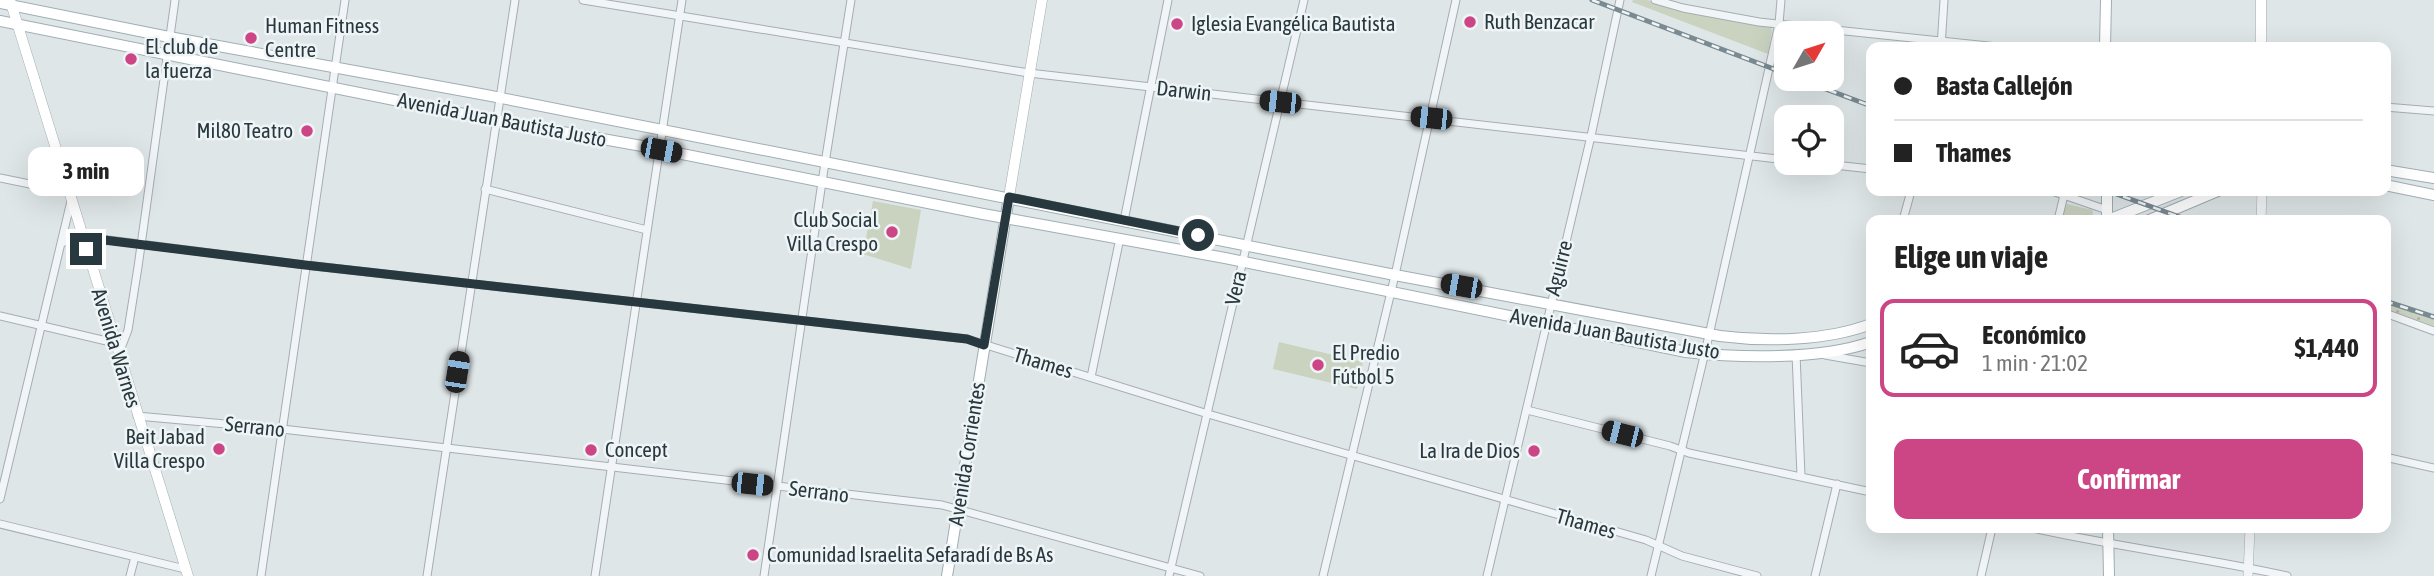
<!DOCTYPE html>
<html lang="es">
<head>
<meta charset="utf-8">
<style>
  :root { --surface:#fff; --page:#f2f2f2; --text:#222; --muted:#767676; --line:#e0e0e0; --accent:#cc4584 }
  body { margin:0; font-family:"Asap Condensed",sans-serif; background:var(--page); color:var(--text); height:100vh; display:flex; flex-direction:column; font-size:26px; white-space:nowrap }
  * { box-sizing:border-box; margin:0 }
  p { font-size:23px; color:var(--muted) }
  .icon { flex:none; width:38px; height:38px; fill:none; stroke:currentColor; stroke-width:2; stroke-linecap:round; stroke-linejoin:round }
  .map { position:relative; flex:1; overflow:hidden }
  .side { position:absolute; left:1866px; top:215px; width:525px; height:318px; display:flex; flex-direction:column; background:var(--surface); border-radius:14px; box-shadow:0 7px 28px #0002 }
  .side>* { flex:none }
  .hud { position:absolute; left:1866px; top:42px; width:525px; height:154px; border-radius:14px; box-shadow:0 7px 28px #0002; display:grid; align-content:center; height:154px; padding:0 28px; background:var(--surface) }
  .needle { width:46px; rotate:51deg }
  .fabs { position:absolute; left:1774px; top:21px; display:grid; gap:14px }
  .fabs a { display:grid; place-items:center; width:70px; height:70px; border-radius:14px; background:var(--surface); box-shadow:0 7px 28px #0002; font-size:35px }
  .end { position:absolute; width:32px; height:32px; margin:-16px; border:9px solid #28383f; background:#fff; box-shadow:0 0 0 4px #fff }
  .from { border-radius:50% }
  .bubble { position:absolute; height:49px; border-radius:14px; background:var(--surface); box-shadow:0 7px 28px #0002; font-size:23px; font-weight:700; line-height:49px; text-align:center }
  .car { position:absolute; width:21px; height:42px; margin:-21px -10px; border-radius:9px; box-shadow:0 0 5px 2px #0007; background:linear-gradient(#222 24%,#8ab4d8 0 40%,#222 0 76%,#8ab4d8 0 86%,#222 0) }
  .hud b { display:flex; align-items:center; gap:24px; height:66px; font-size:26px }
  .hud b+b { border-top:2px solid var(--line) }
  .hud i { width:18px; height:18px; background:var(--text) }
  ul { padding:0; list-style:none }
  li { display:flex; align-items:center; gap:21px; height:98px; margin:0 14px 10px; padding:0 14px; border:4px solid transparent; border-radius:14px }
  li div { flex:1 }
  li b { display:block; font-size:26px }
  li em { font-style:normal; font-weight:700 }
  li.selected { border-color:var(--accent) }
  li>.icon { width:63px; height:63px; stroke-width:1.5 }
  h2 { padding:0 28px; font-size:32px; line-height:84px }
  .action { display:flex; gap:14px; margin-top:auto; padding:14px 28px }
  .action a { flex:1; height:80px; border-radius:14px; background:var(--accent); color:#fff; font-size:28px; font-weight:700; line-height:80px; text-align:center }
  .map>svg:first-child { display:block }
  .grass { fill:url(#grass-dots) }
  .park { fill:#cad2c0 }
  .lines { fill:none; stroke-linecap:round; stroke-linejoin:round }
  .minor-casing { stroke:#a4aeb2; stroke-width:9 }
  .tertiary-casing { stroke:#a4aeb2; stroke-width:10 }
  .secondary-casing { stroke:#a4aeb2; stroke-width:11 }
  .primary-casing { stroke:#9faeb4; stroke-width:12 }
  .minor { stroke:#f2f5f7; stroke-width:7 }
  .tertiary { stroke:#f2f5f7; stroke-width:9 }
  .secondary { stroke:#fff; stroke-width:10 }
  .primary { stroke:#fff; stroke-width:10 }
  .rail-casing { stroke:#798a92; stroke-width:5 }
  .rail { stroke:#eff4f6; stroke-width:2.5; stroke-dasharray:8; stroke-linecap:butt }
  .route { stroke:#28383f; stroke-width:9 }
  .poi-dot { fill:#cc4584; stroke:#eff4f6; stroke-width:2.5 }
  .labels { text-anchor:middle; stroke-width:5; stroke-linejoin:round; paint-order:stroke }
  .poi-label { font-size:21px; fill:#28383f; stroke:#eff4f6; text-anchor:start }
  .street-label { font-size:21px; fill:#28383f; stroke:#eff4f6 }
</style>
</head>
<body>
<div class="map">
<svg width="2434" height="576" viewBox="0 0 2434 576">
  <defs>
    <pattern id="grass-dots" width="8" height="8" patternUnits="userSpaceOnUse" patternTransform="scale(1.75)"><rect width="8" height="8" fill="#cad2c0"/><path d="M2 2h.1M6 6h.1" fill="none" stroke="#aeb5a6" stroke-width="1.8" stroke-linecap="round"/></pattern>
  </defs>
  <rect width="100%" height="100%" fill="#dfe6e8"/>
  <path class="grass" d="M2385,303L2434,320V326L2385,309Z"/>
  <g class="park">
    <path d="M1633,0H1647L1682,11L1771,27L1772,31L1768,54L1632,2Z"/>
    <path d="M873,201L921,210L911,269L863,254Z"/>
    <path d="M2067,204L2092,210L2093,212L2092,220H2061Z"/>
    <path d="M1279,342L1363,362L1357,389L1273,369Z"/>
  </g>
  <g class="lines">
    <g class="minor-casing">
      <g id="minor">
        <path d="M583,0L1029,73L1787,160"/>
        <path d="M1655,0L1683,8L1759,22L1998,47"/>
        <path d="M1941,47L1944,0"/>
        <path d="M2385,107L2434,111"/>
        <path d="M1816,163L1871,169"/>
        <path d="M0,178L69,192"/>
        <path d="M485,189L647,230"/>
        <path d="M2052,191L2107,210"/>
        <path d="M1903,220L1911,191"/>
        <path d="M2058,220L2064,195"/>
        <path d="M1124,221L1168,0"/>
        <path d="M62,243L77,236L305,265L967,339L1208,414L1646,540L1682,556L1757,576"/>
        <path d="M2385,313L2434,331"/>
        <path d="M0,316L115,343"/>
        <path d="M1796,354L1801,476"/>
        <path d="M1825,355L1871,363"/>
        <path d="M118,356L128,330L138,267L175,0"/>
        <path d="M1091,377L1120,238"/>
        <path d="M1527,410L1670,446L1689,453L1871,492"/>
        <path d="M137,416L282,429L942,505L1200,576"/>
        <path d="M2385,457L2434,468"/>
        <path d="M0,499L71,201"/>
        <path d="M0,524L185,569"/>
        <path d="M2032,528C2116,547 2202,557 2287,576"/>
        <path d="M130,576L135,557"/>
        <path d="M261,576L345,0"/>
        <path d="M427,576L515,0"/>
        <path d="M595,576L682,0"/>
        <path d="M764,576L822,182L851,0"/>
        <path d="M1169,576L1304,0"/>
        <path d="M1323,576L1395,275L1456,0"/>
        <path d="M1487,576L1591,136L1620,0"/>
        <path d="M1651,576L1707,344L1779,24L1781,0"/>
        <path d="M1815,576L1837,484"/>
        <path d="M1981,576L1992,528"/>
      </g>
    </g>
    <g class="tertiary-casing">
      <g id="tertiary">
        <path d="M2261,220L2262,191"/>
        <path d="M2248,576L2250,528"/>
      </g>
    </g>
    <g class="secondary-casing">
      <g id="secondary">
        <path d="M10,0L188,576"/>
        <path d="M2261,47V0"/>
        <path d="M1009,197L1042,0"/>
      </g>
    </g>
    <g class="primary-casing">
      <g id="primary">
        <path d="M0,3L169,37L486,95L1395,275L1720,336C1767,342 1826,341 1871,324"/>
        <path d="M0,21L484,118L642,146L983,214L1225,258L1686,352C1739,358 1820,360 1871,342"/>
        <path d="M2105,47L2106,0"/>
        <path d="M2385,170L2434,178"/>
        <path d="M2385,185L2434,195"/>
        <path d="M2107,191V220"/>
        <path d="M2108,220L2181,191"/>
        <path d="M2149,220L2218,191"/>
        <path d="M2108,528L2109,576"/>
        <path d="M947,576L1009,197"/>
      </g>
    </g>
    <use href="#minor" class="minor"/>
    <use href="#tertiary" class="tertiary"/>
    <use href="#secondary" class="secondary"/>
    <use href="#primary" class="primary"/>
    <g class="rail-casing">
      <g id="rail">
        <path d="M1592,0L1787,74"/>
        <path d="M1799,79L1871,106"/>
        <path d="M2108,191L2188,220"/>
        <path d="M2385,301L2434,317"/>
      </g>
    </g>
    <use href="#rail" class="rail"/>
  </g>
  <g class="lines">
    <path class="route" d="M86,249L89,243L96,239L305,265L967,339L984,345L1009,197L1198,235"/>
  </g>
  <g class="poi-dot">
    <circle cx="1470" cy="22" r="7"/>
    <circle cx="1177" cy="24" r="7"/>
    <circle cx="251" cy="38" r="7"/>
    <circle cx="131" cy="59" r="7"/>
    <circle cx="307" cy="131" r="7"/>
    <circle cx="892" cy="232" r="7"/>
    <circle cx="1318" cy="365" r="7"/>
    <circle cx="219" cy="449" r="7"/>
    <circle cx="591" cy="450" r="7"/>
    <circle cx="1534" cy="451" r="7"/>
    <circle cx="753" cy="555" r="7"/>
  </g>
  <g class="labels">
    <g class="poi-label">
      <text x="1484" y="29">Ruth Benzacar</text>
      <text x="1191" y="31">Iglesia Evangélica Bautista</text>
      <text x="265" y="33">Human Fitness<tspan x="265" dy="24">Centre</tspan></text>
      <text x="145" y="54">El club de<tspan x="145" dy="24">la fuerza</tspan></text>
      <text x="293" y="138" text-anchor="end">Mil80 Teatro</text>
      <text x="878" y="227" text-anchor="end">Club Social<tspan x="878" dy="24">Villa Crespo</tspan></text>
      <text x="1332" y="360">El Predio<tspan x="1332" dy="24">Fútbol 5</tspan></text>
      <text x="205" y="444" text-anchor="end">Beit Jabad<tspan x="205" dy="24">Villa Crespo</tspan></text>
      <text x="605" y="457">Concept</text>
      <text x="1520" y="458" text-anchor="end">La Ira de Dios</text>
      <text x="767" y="562">Comunidad Israelita Sefaradí de Bs As</text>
    </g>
    <g class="street-label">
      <text transform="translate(1184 91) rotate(6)" y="7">Darwin</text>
      <text transform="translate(502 120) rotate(11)" y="7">Avenida Juan Bautista Justo</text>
      <text transform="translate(1559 268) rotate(-76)" y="7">Aguirre</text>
      <text transform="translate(1236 288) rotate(-77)" y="7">Vera</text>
      <text transform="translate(1615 334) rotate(10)" y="7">Avenida Juan Bautista Justo</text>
      <text transform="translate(116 348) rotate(73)" y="7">Avenida Warnes</text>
      <text transform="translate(1043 363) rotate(17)" y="7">Thames</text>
      <text transform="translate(255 427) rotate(6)" y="7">Serrano</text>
      <text transform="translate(967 454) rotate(-81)" y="7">Avenida Corrientes</text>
      <text transform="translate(819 492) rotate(7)" y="7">Serrano</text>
      <text transform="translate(1586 524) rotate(16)" y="7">Thames</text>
    </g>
  </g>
</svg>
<div class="fabs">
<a><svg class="needle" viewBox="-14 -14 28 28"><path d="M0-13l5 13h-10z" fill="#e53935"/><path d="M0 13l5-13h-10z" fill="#767676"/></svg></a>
<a><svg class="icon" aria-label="locate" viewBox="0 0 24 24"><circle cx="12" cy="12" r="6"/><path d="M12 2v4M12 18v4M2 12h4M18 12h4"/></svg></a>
</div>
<i class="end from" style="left:1198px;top:235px"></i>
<i class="end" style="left:86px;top:249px"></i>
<div class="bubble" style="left:28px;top:147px;width:116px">3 min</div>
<i class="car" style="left:1280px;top:102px;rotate:276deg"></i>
<i class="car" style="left:1431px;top:118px;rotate:276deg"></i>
<i class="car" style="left:661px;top:150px;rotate:101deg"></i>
<i class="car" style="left:1461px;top:286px;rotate:280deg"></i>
<i class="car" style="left:457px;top:372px;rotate:9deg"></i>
<i class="car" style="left:1622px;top:434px;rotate:284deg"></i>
<i class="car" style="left:752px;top:484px;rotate:96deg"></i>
<div class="hud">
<b><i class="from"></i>Basta Callejón</b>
<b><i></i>Thames</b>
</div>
<section class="side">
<h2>Elige un viaje</h2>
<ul>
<li class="selected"><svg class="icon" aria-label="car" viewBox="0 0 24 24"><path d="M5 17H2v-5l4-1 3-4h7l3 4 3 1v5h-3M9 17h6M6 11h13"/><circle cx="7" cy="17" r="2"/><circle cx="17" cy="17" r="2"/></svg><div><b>Económico</b><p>1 min · 21:02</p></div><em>$1,440</em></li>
</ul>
<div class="action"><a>Confirmar</a></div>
</section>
</div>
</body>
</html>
